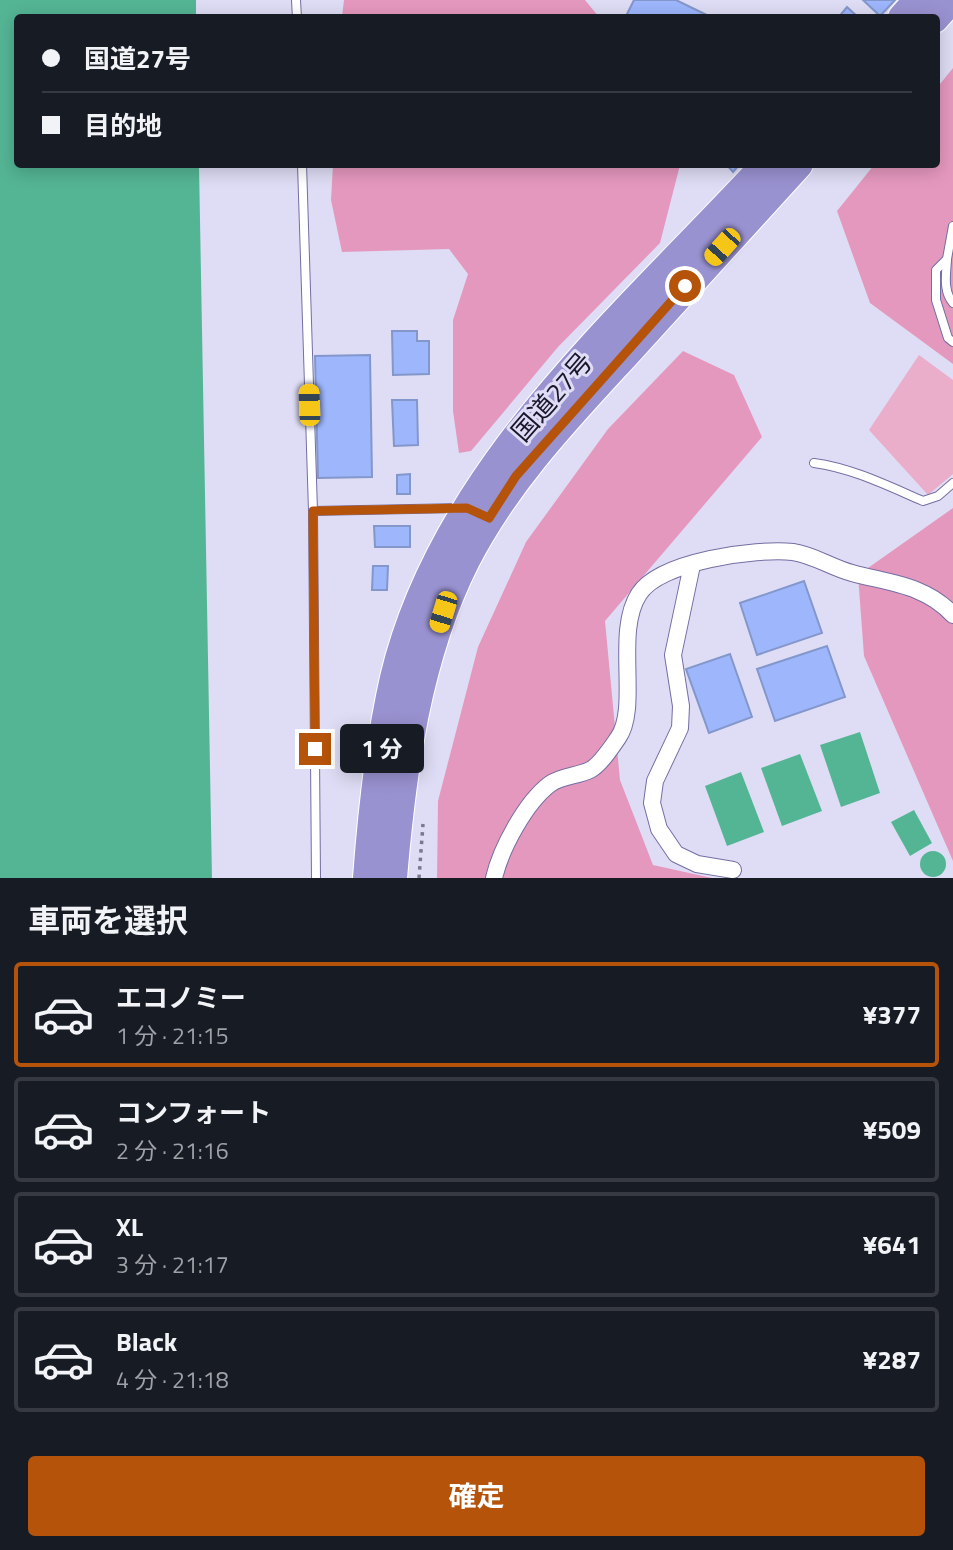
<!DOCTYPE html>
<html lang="ja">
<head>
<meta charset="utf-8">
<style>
  :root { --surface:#171b24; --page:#242831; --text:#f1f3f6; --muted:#9ea1a6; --line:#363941; --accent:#b45309 }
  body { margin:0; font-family:"Titillium Web","Noto Sans JP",sans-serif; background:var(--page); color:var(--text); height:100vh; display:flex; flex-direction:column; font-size:26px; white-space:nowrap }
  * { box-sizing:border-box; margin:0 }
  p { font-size:23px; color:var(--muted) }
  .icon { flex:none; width:38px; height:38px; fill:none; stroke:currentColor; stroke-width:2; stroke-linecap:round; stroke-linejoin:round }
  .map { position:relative; height:878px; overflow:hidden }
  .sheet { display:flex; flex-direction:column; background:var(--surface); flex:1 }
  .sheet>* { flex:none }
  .banner { position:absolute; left:14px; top:14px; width:926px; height:154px; border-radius:7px; box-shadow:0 4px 18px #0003; display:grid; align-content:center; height:154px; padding:0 28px; background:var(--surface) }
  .end { position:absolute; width:32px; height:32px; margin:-16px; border:9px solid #b45309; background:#fff; box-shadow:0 0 0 4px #fff }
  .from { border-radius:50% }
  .bubble { position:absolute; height:49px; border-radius:7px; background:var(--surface); box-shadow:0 4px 18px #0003; font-size:23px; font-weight:700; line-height:49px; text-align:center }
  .car { position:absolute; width:21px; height:42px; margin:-21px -10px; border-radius:9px; box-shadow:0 0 5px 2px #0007; background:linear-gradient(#f5c518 24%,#345 0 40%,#f5c518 0 76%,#345 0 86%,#f5c518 0) }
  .banner b { display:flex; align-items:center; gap:24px; height:66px; font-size:26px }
  .banner b+b { border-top:2px solid var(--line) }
  .banner i { width:18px; height:18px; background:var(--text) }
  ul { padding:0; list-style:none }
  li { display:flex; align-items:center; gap:21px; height:105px; margin:0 14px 10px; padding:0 14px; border:4px solid var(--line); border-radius:7px }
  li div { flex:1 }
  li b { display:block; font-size:26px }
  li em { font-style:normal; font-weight:700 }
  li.active { border-color:var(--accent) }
  li>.icon { width:63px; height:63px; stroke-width:1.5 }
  h2 { padding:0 28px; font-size:32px; line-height:84px }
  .action { display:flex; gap:14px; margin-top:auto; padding:14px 28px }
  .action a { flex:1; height:80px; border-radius:7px; background:var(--accent); color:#fff; font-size:28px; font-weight:700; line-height:80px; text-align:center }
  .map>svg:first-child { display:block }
  .green { fill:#eaadca }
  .forest { fill:#e598be }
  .water { fill:#54b594 }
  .building { fill:#9db6fc; stroke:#8397cb; stroke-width:2 }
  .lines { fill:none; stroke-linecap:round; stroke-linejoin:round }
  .lane-casing { stroke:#746ea3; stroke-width:10 }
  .street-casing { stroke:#746ea3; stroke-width:18 }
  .highway-casing { stroke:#fff; stroke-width:32 }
  .path { stroke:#7a778e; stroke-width:3.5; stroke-dasharray:3.5 5; stroke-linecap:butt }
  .lane { stroke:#fff; stroke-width:8 }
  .street { stroke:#fff; stroke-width:16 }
  .highway { stroke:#9992d1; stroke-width:30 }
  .route { stroke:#b45309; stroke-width:9 }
  .labels { text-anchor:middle; stroke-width:6; stroke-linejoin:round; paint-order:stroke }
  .street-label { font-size:26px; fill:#19162b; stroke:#dfddf5 }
</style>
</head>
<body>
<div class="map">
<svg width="953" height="878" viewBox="0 0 953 878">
  <rect width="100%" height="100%" fill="#dfddf5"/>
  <path class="green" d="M919,355L953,380V474L928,495L869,430Z"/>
  <g class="forest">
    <path d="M344,0H585L599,17H342Z"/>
    <path d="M953,68V364L870,303L837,211L874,165L936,164V89Z"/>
    <path d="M333,165V164L680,165L660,243L558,347L471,451L459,453L453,411V320L468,274L449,249L342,252L331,200Z"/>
    <path d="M683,351L734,375L762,437L605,621L620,780L653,865L712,878H437L438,801L478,647L526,542L608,429Z"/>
    <path d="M953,508V861L864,656L858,575Z"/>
  </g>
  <g class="water">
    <path d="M0,0H196V17L18,18V164L199,165L212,878H0Z"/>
    <path d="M860,732L880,793L841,807L820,745Z"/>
    <path d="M800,754L822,811L782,826L761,768Z"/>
    <path d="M741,772L764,832L727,846L705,786Z"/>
    <path d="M914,810L932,843L910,856L891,822Z"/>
    <circle cx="933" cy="864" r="13"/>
  </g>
  <g class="building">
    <path d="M634,0H676L713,18H625Z"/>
    <path d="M863,0H895L880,16Z"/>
    <path d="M847,7L859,18H838Z"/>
    <path d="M726,164H740L733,172Z"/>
    <path d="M392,331H417V341H429V374L393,375Z"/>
    <path d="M370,355L372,477L318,478L315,356Z"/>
    <path d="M392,400H417L418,445L394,446Z"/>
    <path d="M410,474V494H397V475Z"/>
    <path d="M374,526H410V547H375Z"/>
    <path d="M373,566H388L387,590H372Z"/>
    <path d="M804,581L822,633L757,655L740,603Z"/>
    <path d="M827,646L845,697L775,721L757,669Z"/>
    <path d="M730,654L752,717L709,733L686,669Z"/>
  </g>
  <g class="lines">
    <g class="lane-casing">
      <g id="lane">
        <path d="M296,0L297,18"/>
        <path d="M302,164L313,511L316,878"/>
        <path d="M953,226L947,259L936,270V300L948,338L953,342"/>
        <path d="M947,260C946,275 943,291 953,303"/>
        <path d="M814,463C852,468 888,486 923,501L938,496L953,483"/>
        <path d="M313,511L460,508"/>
      </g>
    </g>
    <g class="street-casing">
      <g id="street">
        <path d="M692,565L673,655L681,706L680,728L655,781L652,803L659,829L676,854L697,864L733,870"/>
        <path d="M494,878C501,848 526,802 550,784C561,776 578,776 590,770C600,765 611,748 618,738C640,707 614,632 639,594C660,561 756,548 793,552C814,555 832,568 852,573C889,583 926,585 953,615"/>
      </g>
    </g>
    <g class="highway-casing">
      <g id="highway">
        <path d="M903,18L919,0"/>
        <path d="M934,18L950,0"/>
        <path d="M368,878C373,811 380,744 395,678C445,468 626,317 767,164"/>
        <path d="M392,878C401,771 416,657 465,560C505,482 564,420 623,356C681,292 739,228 798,164"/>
      </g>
    </g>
    <path class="path" d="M419,878L423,824"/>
    <use href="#lane" class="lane"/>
    <use href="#street" class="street"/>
    <use href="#highway" class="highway"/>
  </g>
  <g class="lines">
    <path class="route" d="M315,749L313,511L467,508L489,518L516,476L685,286"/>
  </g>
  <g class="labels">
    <g class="street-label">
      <text transform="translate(552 397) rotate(-49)" y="9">国道27号</text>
    </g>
  </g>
</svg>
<i class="end from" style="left:685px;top:286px"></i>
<i class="end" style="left:315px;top:749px"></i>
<div class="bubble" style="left:340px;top:724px;width:84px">1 分</div>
<i class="car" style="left:722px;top:247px;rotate:222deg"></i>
<i class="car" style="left:309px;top:405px;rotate:358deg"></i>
<i class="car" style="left:443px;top:612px;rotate:197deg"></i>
<div class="banner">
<b><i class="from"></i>国道27号</b>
<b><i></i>目的地</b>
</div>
</div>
<section class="sheet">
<h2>車両を選択</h2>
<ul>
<li class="active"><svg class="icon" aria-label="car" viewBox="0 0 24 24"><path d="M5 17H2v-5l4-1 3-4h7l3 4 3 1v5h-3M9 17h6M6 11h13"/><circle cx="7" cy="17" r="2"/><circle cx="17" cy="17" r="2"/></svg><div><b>エコノミー</b><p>1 分 · 21:15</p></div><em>¥377</em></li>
<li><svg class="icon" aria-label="car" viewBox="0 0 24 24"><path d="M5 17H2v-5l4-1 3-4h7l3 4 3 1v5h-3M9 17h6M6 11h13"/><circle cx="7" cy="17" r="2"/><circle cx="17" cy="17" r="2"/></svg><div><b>コンフォート</b><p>2 分 · 21:16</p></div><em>¥509</em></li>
<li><svg class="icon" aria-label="car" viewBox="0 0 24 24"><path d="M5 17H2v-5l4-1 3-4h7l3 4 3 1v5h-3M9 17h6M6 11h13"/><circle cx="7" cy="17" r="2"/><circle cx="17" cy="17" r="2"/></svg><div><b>XL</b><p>3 分 · 21:17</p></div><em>¥641</em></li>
<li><svg class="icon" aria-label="car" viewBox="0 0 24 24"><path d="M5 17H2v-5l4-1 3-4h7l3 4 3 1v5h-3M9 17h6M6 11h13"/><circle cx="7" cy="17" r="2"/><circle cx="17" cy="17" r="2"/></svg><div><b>Black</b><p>4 分 · 21:18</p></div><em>¥287</em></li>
</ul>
<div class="action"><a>確定</a></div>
</section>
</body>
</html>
